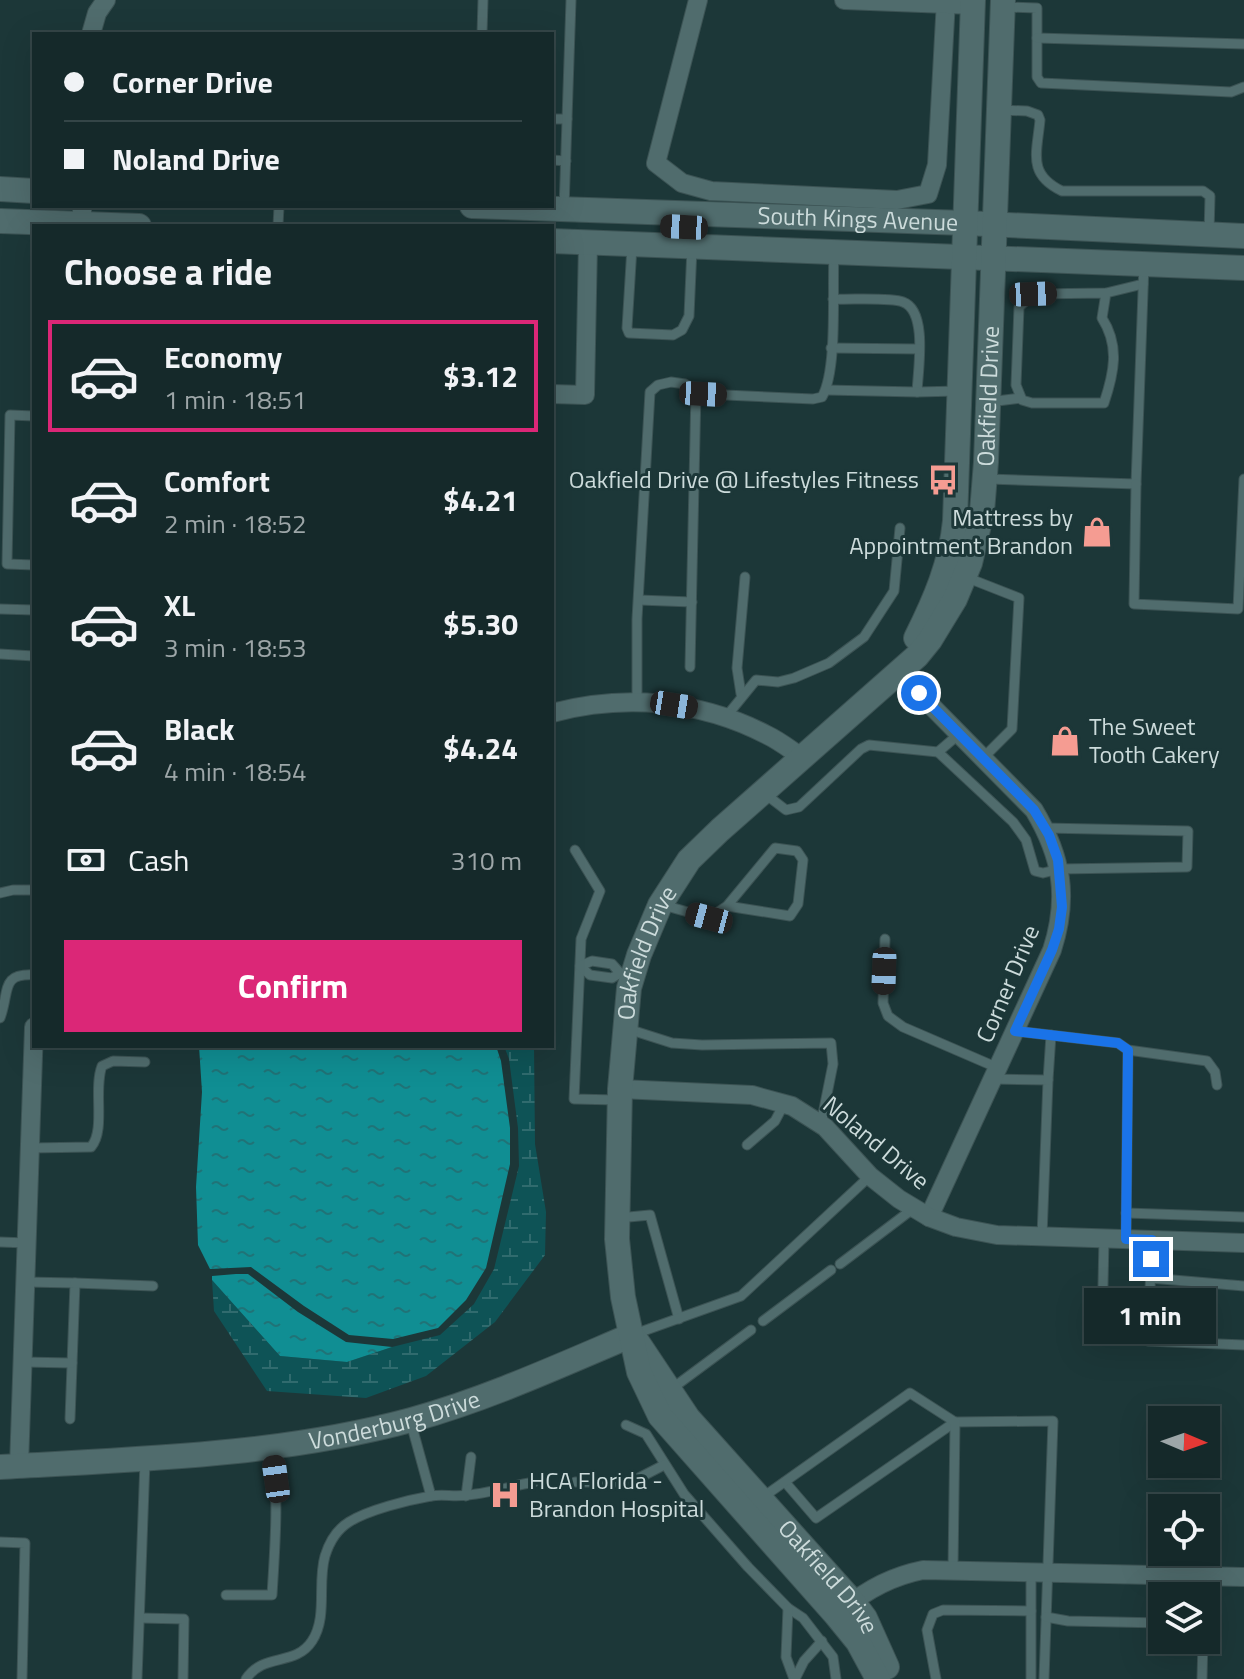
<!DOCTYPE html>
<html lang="en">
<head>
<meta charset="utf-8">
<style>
  :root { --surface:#15292a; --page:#1e3132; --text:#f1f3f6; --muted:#9da6a8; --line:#344547; --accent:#db2777 }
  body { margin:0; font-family:"Titillium Web",sans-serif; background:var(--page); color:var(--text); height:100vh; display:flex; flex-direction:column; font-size:30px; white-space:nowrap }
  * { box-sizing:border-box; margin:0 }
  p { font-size:26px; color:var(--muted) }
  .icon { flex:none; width:44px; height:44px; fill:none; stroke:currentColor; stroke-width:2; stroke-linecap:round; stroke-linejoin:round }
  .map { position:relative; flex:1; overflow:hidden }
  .details { position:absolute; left:32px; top:224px; width:522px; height:824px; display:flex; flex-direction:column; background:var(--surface); border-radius:0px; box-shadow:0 8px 32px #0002,0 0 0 2px var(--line) }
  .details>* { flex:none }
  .guide { position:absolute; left:32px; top:32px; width:522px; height:176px; border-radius:0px; box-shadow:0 8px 32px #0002,0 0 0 2px var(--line); display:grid; align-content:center; height:176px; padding:0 32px; background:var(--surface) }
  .needle { width:52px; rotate:92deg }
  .fabs { position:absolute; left:1148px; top:1406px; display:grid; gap:16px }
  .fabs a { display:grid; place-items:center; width:72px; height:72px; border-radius:0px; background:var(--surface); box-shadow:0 8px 32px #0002,0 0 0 2px var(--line); font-size:40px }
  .end { position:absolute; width:36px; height:36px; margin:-18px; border:10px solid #1a73e8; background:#fff; box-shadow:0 0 0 4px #fff }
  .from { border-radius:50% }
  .bubble { position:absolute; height:56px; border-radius:0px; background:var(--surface); box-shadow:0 8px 32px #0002,0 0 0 2px var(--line); font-size:26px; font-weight:700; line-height:56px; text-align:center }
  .car { position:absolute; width:24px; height:48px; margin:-24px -12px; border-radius:10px; box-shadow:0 0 6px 2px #0007; background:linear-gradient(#222 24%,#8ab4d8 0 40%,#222 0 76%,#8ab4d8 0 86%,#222 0) }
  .guide b { display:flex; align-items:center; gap:28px; height:76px; font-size:30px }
  .guide b+b { border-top:2px solid var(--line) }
  .guide i { width:20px; height:20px; background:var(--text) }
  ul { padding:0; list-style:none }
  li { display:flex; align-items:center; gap:24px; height:112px; margin:0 16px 12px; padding:0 16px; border:4px solid transparent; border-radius:0px }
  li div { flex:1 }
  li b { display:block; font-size:30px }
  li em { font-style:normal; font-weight:700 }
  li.on { border-color:var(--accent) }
  li>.icon { width:72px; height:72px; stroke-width:1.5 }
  h2 { padding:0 32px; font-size:36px; line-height:96px }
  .pay { display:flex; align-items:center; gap:20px; height:88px; padding:0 32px; font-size:30px }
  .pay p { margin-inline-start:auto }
  .button { display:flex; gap:16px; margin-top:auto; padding:16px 32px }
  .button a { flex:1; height:92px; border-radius:0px; background:var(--accent); color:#fff; font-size:32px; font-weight:700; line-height:92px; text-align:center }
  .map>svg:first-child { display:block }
  .wetland { fill:url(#wetland-marsh) }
  .water { fill:url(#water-ripples) }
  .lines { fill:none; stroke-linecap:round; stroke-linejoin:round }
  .lane-casing { stroke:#3c5354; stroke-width:11 }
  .street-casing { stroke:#3c5354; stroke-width:20 }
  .secondary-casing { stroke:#3c5354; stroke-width:26 }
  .lane { stroke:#506c6d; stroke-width:9 }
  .street { stroke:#506c6d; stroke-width:18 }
  .secondary { stroke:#506c6d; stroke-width:24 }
  .route { stroke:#1a73e8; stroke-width:10 }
  .labels { text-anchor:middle; stroke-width:6; stroke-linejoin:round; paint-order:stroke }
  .street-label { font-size:24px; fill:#ccdbdb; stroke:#1c3738 }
  .poi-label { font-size:24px; fill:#ccdbdb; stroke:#1c3738; text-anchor:end }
</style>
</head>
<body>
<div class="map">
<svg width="1244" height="1679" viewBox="0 0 1244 1679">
  <defs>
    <pattern id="wetland-marsh" width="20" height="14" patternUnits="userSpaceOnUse" patternTransform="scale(2)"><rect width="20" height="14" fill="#0e5356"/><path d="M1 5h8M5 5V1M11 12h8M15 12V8" fill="none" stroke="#306b6e"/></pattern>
    <pattern id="water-ripples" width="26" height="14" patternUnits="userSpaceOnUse" patternTransform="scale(2)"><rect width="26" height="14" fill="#108e93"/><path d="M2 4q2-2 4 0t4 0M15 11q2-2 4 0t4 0" fill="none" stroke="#207377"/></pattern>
  </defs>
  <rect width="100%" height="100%" fill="#1c3738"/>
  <path class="wetland" d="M504,1046H534L535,1144L546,1212L545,1255L495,1322L426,1376L366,1398L267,1391L214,1311L212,1280L280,1356L347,1362L392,1347L440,1335L474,1304L494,1269L519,1166L518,1128L509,1059Z"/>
  <g class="water">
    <path d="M199,1046H496L501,1061L510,1128V1164L486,1268L466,1300L438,1328L393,1339L349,1335L304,1306L251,1267L210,1269L198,1245L196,1187L202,1092Z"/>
    <path d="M236,1274H248L298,1312L346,1342L392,1347L347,1362L280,1356L212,1280V1276Z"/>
  </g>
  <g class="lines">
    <g class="lane-casing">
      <g id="lane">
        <path d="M1006,7L1037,8V77L1041,83L1231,92L1244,87"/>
        <path d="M482,34L483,0"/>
        <path d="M1037,38L1244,44"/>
        <path d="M1000,110L1027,111L1038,115L1040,120C1037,153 1027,174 1062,191H1203L1210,196L1209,234"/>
        <path d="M552,119H567"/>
        <path d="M552,160L566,161"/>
        <path d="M564,209L571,0"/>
        <path d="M278,226L279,206"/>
        <path d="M632,247L627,328L629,333L673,335L682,330L689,316L692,248"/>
        <path d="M1106,293L1102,318C1120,346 1114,373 1104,403H1032L1022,400L1016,385L1019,307L1033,294L1106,293L1143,284"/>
        <path d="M833,299C849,300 890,297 903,302C928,311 918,370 917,392L958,391"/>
        <path d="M831,348L919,349"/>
        <path d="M826,390L917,392"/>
        <path d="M989,402L1021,398"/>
        <path d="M34,416L10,415L7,564L34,565"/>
        <path d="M988,479L1136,484L1144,264"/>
        <path d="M1136,484L1134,604L1238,609L1244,479"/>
        <path d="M968,578L1019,598L1012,729L983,758"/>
        <path d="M639,600L692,602"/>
        <path d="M0,609L34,610"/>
        <path d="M0,654L34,656"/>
        <path d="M690,667L696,390"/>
        <path d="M741,694L737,668L745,577"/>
        <path d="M637,702V619L650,392L658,385L671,382L685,384L703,394L813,399L822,397C838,369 832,289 834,254"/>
        <path d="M725,718L756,680L778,682L794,678L829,663L864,637L894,591L900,528"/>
        <path d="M938,752L1013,822L1026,840L1035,871L1043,873L1059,869L1187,867L1188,831L1045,828"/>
        <path d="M764,793L786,810L799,807L861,749L869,745L938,752L959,734"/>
        <path d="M575,850L600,891L581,939L574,1099L617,1100"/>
        <path d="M0,893L13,890H34"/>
        <path d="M663,905L709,918L727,906L775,848L797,851L803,860L798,904L790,916L727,906"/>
        <path d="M885,939L883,1003L888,1016L903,1027L998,1068"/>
        <path d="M620,973L612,964L592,961L580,966L590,975L612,978L620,973L629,975"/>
        <path d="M0,1018C10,992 0,973 34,975"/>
        <path d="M628,1029L672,1043L702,1045L831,1043L833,1064L821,1124"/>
        <path d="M1015,1031L1118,1043L1128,1050L1207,1061L1215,1072L1217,1085"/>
        <path d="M992,1079L1048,1080L1042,1236"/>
        <path d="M1048,1080L1051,1035"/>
        <path d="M747,1145L775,1121L784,1104"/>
        <path d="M30,1148L91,1147C106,1130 93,1089 102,1066L113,1061L145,1062"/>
        <path d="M1126,1213L1244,1217"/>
        <path d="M618,1218L650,1215L679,1319"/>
        <path d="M1126,1239L1128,1050"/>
        <path d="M1152,1240L1148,1341L1244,1345"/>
        <path d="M0,1242L27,1243"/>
        <path d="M840,1264L914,1208"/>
        <path d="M1150,1278L1244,1286"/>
        <path d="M26,1282L75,1283L70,1419"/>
        <path d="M75,1283L153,1286"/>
        <path d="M763,1321L831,1270"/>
        <path d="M1102,1332L1104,1238"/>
        <path d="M632,1335L741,1296L870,1176"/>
        <path d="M23,1362L72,1363"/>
        <path d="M670,1390L751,1330"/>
        <path d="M411,1423L431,1496"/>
        <path d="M626,1425L646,1434L684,1494L748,1567L788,1608L803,1618L833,1657L836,1679"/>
        <path d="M575,1482H631L664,1465"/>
        <path d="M785,1482L816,1518L955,1422L1053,1421L1044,1679"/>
        <path d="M466,1496L471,1457"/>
        <path d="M763,1497L910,1393L955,1422L953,1569"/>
        <path d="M0,1542L25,1543L22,1679"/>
        <path d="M226,1595H272C275,1546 279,1497 272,1447"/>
        <path d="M1204,1596L1205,1576"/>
        <path d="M788,1608L786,1657L794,1679"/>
        <path d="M1031,1611V1679"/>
        <path d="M1046,1617L1068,1621L1162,1623"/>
        <path d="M140,1618L184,1619L183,1679"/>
        <path d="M137,1679L145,1461"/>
        <path d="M246,1679C264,1652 295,1667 312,1641C328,1617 317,1583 325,1556C329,1543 336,1530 349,1522C368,1510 408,1500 431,1496C443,1494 455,1497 468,1495C490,1493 512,1486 534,1482"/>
        <path d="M795,1679L804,1661L822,1641"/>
        <path d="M936,1679L927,1630L933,1614L943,1610L1031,1611V1573"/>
        <path d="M1202,1679L1203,1640"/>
      </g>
    </g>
    <g class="street-casing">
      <g id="street">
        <path d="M698,0L656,163L682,183L711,191L897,200L928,194L937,165L946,0"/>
        <path d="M844,0L973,5"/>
        <path d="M91,34L97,13L106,0"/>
        <path d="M82,224V206"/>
        <path d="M552,394L585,395L588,243"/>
        <path d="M899,673L1034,810C1062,857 1069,897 1052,950L929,1217"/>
        <path d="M552,713C624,694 700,700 767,735C780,741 792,751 803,758"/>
        <path d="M620,1089L752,1095L792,1106L825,1127L870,1176L899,1199L929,1217L956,1227L997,1235L1244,1243"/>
        <path d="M19,1466L34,1027"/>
        <path d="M845,1608C869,1588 893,1576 923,1570L1244,1577"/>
      </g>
    </g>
    <g class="secondary-casing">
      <g id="secondary">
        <path d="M0,189L34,191"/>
        <path id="s1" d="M472,206L965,223L1244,236"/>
        <path d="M0,221L139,226"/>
        <path d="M552,241L1244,268"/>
        <path d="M916,638C935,600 951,563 955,521L973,0"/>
        <path id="s2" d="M636,1340L688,1418L853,1602L865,1618L887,1667"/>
        <path id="s3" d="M0,1467C137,1459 277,1456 411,1420C487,1399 559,1366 632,1335"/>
        <path id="s4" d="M878,1679L858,1642L836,1615L660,1416L639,1372L623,1297L617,1239L620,1089L629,988L639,955L660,905L689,860L720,830L917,656L930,640L955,599L970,563L982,512L986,462L1003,0"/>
      </g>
    </g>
    <use href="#lane" class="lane"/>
    <use href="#street" class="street"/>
    <use href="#secondary" class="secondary"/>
  </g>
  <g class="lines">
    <path class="route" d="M919,693L1034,810L1049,835L1058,860L1062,907L1059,929L1052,950L1015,1031L1118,1043L1128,1050L1126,1239L1152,1240L1151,1259"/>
  </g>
  <defs>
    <g id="bus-bare" transform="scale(2.4)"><path d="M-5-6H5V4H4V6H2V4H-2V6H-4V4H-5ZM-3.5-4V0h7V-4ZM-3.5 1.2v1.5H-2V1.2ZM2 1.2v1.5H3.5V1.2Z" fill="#f59c92" stroke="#1c3738" stroke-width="2.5" paint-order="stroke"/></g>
    <g id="shop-bare" transform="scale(2.4)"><path d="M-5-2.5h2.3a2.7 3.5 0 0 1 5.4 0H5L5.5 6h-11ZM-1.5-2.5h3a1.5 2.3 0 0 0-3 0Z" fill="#f59c92" stroke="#1c3738" stroke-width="2.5" paint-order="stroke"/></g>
    <g id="hospital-bare" transform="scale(2.4)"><path d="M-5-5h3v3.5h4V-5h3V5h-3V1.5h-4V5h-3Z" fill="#f59c92" stroke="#1c3738" stroke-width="2.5" paint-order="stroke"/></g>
  </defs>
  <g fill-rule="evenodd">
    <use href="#bus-bare" x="943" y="480"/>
    <use href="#shop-bare" x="1097" y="532"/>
    <use href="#shop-bare" x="1065" y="741"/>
    <use href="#hospital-bare" x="505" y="1495"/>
  </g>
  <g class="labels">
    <g class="street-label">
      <text dy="8" stroke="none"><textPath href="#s1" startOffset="386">South Kings Avenue</textPath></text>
      <text dy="8" stroke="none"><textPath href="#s4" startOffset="1502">Oakfield Drive</textPath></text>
      <text dy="8" stroke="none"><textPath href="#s4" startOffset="816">Oakfield Drive</textPath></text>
      <text transform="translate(1008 984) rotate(-67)" y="8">Corner Drive</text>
      <text transform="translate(876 1143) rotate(40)" y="8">Noland Drive</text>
      <text dy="8" stroke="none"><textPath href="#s3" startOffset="398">Vonderburg Drive</textPath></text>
      <text dy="8" stroke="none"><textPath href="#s2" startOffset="306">Oakfield Drive</textPath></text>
    </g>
    <g class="poi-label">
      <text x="919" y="488">Oakfield Drive @ Lifestyles Fitness</text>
      <text x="1073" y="526">Mattress by<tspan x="1073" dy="28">Appointment Brandon</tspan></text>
      <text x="1089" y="735" text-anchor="start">The Sweet<tspan x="1089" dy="28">Tooth Cakery</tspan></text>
      <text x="529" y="1489" text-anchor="start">HCA Florida -<tspan x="529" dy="28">Brandon Hospital</tspan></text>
    </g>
  </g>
</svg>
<div class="fabs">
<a><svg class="needle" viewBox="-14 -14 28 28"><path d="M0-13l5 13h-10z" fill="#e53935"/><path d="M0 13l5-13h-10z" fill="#9da6a8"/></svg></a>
<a><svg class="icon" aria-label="locate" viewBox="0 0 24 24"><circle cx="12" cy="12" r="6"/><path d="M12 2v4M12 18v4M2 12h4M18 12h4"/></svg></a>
<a><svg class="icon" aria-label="layers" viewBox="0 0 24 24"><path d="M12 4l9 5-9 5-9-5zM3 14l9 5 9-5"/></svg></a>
</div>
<i class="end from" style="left:919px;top:693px"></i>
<i class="end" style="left:1151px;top:1259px"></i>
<div class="bubble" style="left:1084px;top:1288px;width:132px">1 min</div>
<i class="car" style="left:684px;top:227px;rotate:273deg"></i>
<i class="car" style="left:1033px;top:294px;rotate:88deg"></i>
<i class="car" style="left:703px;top:394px;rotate:93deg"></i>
<i class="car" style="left:674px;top:705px;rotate:99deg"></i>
<i class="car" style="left:709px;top:918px;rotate:285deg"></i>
<i class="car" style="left:884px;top:971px;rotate:182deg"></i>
<i class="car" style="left:276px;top:1479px;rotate:352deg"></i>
<div class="guide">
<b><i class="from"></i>Corner Drive</b>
<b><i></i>Noland Drive</b>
</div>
<section class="details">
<h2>Choose a ride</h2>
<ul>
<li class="on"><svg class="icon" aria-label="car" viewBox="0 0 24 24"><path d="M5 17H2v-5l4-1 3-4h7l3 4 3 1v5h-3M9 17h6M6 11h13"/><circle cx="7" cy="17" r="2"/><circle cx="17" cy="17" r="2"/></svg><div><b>Economy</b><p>1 min · 18:51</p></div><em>$3.12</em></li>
<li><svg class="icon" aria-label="car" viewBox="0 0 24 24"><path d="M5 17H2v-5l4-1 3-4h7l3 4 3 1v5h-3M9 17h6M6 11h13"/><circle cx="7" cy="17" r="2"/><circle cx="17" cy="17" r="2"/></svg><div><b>Comfort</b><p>2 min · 18:52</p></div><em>$4.21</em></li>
<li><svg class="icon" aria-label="car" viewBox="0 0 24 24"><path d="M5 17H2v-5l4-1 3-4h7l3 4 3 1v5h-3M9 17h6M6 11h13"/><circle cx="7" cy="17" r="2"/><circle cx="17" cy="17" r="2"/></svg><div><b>XL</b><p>3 min · 18:53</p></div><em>$5.30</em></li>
<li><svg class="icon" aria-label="car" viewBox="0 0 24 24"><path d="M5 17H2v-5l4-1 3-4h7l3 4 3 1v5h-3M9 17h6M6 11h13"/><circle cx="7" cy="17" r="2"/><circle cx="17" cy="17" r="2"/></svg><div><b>Black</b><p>4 min · 18:54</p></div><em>$4.24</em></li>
</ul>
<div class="pay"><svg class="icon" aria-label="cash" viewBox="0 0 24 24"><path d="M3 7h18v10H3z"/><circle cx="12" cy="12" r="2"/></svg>Cash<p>310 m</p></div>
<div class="button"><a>Confirm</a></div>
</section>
</div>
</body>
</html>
